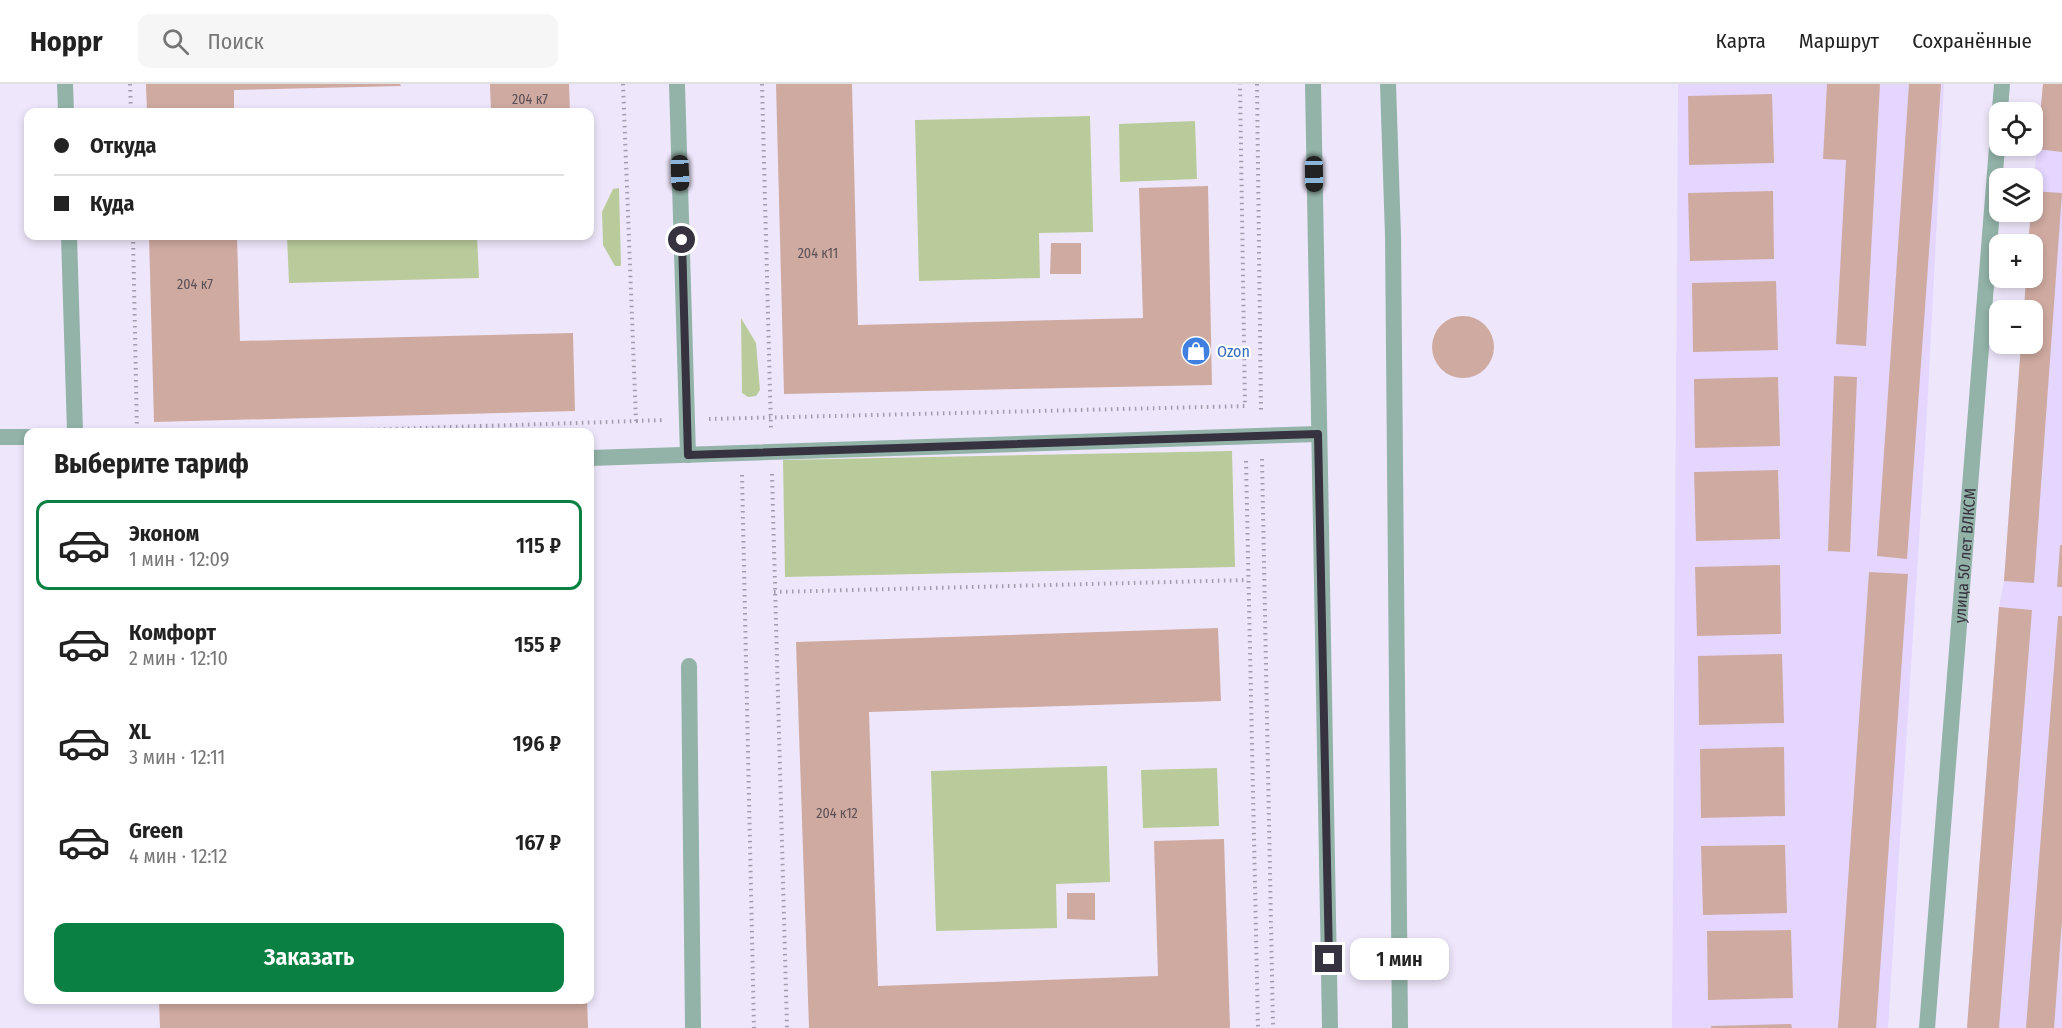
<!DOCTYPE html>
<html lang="ru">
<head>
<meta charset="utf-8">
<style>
  :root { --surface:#fff; --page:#f6f6f6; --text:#222; --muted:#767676; --line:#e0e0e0; --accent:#0b8043 }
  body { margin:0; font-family:"Fira Sans Condensed",sans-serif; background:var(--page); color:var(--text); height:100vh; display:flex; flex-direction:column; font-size:22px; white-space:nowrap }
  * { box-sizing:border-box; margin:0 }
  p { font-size:20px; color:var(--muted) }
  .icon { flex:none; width:33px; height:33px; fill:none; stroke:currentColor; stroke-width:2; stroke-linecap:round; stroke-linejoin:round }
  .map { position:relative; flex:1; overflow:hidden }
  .details { position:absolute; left:24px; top:344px; width:570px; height:576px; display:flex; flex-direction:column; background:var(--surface); border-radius:12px; box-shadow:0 3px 9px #0003 }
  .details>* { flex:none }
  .hud { position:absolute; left:24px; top:24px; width:570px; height:132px; border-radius:12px; box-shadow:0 3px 9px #0003; display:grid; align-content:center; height:132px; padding:0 30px; background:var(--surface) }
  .controls { position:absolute; left:1989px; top:18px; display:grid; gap:12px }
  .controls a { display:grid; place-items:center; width:54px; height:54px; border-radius:12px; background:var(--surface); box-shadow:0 3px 9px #0003; font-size:30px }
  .end { position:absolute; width:27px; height:27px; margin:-14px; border:8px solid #36323f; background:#fff; box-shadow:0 0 0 3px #fff }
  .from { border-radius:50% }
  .bubble { position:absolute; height:42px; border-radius:12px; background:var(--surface); box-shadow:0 3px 9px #0003; font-size:20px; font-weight:600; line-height:42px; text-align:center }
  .car { position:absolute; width:18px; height:36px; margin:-18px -9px; border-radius:8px; box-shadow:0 0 4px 2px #0007; background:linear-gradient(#222 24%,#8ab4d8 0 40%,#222 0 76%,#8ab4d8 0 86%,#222 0) }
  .hud b { display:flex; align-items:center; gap:21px; height:57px; font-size:22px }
  .hud b+b { border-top:2px solid var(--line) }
  .hud i { width:15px; height:15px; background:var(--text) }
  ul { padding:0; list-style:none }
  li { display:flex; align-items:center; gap:18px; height:90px; margin:0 12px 9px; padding:0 18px; border:3px solid transparent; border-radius:12px }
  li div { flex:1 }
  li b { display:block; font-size:22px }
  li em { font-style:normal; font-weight:600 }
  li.on { border-color:var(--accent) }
  li>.icon { width:54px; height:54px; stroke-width:1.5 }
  h2 { padding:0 30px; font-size:27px; line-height:72px }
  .cta { display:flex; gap:12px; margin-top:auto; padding:12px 30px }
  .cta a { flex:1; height:69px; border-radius:12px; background:var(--accent); color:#fff; font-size:24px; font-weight:600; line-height:69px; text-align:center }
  header { display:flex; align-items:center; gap:36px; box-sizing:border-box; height:84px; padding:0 30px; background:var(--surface); border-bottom:2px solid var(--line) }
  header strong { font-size:28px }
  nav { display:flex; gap:33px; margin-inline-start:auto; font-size:21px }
  .search { width:420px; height:54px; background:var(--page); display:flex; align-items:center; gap:15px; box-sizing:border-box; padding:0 21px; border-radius:12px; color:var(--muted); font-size:22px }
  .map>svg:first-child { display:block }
  .built { fill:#e4d6ff }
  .green { fill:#bacb9b }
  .building { fill:#cfaaa0 }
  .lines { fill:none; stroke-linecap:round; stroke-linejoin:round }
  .path { stroke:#a29cad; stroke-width:4; stroke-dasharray:1.5 4.5; stroke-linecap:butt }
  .service { stroke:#93b3a8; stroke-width:16 }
  .tertiary { stroke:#93b3a8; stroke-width:16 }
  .route { stroke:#36323f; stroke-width:8 }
  .labels { text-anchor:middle; stroke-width:4.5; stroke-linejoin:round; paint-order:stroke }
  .number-label { font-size:14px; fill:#5c5057 }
  .shop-label { font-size:16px; fill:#366cbe; stroke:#fff; text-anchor:start }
  .street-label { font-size:16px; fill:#36323f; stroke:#fff }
</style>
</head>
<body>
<header>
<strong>Hoppr</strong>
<div class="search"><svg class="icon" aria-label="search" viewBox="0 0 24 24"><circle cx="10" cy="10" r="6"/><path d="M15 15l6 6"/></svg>Поиск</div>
<nav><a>Карта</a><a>Маршрут</a><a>Сохранённые</a></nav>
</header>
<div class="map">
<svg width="2062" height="944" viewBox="0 0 2062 944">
  <rect width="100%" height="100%" fill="#eee7fb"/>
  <g class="built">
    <path d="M1678,0H1944L1926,347L1888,944H1672Z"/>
    <path d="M2043,0H2062V944H1967L1999,523L2004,497L2021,260H2032V226H2024L2026,194H2032V160H2028Z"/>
  </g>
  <g class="green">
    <path d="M1090,32L1093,148L1039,149L1040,194L919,197L915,36Z"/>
    <path d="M1195,37L1197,95L1120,98L1119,40Z"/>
    <path d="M619,104L621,182H615L603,161L602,128L613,105Z"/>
    <path d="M287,152H477L479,194L289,199Z"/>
    <path d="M741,234L756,259L760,306L756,312L748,313L742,309Z"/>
    <path d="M1232,367L1235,483L785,493L783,376Z"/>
    <path d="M1107,682L1110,798L1056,800L1057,844L936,847L931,687Z"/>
    <path d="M1217,684L1219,742L1143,744L1141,686Z"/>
  </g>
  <g class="building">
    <path d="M146,0H400L401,2L234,6V28H147Z"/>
    <path d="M490,0H569L570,28H491Z"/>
    <path d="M776,0H852L858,241L1143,234L1139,104L1208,102L1212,301L784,310Z"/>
    <path d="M1827,0H1880L1866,262L1836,260L1846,76L1823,75Z"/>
    <path d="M1909,0H1941L1907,475L1877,472Z"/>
    <path d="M2043,0H2062V68L2037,65Z"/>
    <path d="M1772,10L1774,79L1689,81L1688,12Z"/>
    <path d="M1773,107L1774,175L1690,177L1688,109Z"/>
    <path d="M2032,107L2062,109L2034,499L2004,497L2021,260H2032V226H2024L2026,194H2032V160H2028L2031,128H2032Z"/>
    <path d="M149,152H237L240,257L573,249L575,327L154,338Z"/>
    <path d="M1051,159H1081V190H1050Z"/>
    <path d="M1776,197L1778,266L1693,268L1692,199Z"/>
    <circle cx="1463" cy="263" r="31"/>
    <path d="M1834,292L1857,293L1850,468L1828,467Z"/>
    <path d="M1778,293L1780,362L1695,364L1694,295Z"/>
    <path d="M1778,386L1780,455L1696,457L1694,388Z"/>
    <path d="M2060,461H2062V503H2057Z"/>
    <path d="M1780,481L1781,550L1697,552L1695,483Z"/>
    <path d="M1869,488L1908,490L1876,944H1838Z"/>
    <path d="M1999,523L2032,526L1999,944H1967Z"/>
    <path d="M2058,532H2062V836L2054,944H2026Z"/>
    <path d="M1218,544L1221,617L869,628L878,902L1158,892L1154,757L1224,755L1230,944H809L796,558Z"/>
    <path d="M1782,570L1784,639L1699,641L1698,572Z"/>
    <path d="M1784,663L1785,732L1701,734L1700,665Z"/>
    <path d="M1785,761L1787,829L1703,831L1701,762Z"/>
    <path d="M1067,809H1095V836L1067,835Z"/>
    <path d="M1791,846L1793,914L1708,916L1707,847Z"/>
    <path d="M159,915H587L588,944H160Z"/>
    <path d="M1791,940L1792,944H1711V942Z"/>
  </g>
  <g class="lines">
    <g class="path">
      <path d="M130,0L131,28"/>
      <path d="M762,0L771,346"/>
      <path d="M1257,0L1261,328"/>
      <path d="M133,152L137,348"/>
      <path d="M709,335L1245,322L1240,0"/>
      <path d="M636,337L665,336"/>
      <path d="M300,348L636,337L623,0"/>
      <path d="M1262,375L1273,944"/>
      <path d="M1246,377L1258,944"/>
      <path d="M772,390L787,944"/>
      <path d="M742,391L754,944"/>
      <path d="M774,508L1248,496"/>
    </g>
    <g class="service">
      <path d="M65,0L66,28"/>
      <path d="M677,0L688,371"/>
      <path d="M1313,0L1330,944"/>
      <path d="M1388,0L1393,152L1400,944"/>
      <path d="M69,152L75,348"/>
      <path d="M0,353H28"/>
      <path d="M590,374L1318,350"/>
      <path d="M689,582L693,944"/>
    </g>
    <path class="tertiary" id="s1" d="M1927,944L2002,0"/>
  </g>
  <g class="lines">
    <path class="route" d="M682,156L688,371L1318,350L1329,875"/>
  </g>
  <defs>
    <g id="shop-disc" transform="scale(1.5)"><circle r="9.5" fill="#3f7fe0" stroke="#fff"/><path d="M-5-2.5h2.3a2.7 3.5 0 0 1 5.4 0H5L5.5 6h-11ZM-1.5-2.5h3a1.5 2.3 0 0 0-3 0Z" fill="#fff"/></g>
  </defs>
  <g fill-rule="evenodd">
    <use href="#shop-disc" x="1196" y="267"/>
  </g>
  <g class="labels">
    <g class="number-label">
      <text x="530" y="20">204 к7</text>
      <text x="818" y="174">204 к11</text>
      <text x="195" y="205">204 к7</text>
      <text x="837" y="734">204 к12</text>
    </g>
    <g class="shop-label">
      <text x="1217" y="273">Ozon</text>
    </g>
    <g class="street-label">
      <text dy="6" stroke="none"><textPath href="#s1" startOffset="474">улица 50 лет ВЛКСМ</textPath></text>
    </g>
  </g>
</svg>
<div class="controls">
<a><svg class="icon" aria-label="locate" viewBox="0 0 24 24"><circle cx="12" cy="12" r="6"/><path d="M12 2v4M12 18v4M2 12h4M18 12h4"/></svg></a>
<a><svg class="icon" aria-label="layers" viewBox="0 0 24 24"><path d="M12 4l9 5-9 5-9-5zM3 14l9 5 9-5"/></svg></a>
<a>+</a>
<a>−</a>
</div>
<i class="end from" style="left:682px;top:156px"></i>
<i class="end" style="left:1329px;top:875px"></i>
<div class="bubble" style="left:1350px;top:854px;width:99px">1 мин</div>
<i class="car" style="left:680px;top:89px;rotate:178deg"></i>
<i class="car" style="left:1314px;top:90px;rotate:179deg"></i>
<div class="hud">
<b><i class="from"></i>Откуда</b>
<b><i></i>Куда</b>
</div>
<section class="details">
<h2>Выберите тариф</h2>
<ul>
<li class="on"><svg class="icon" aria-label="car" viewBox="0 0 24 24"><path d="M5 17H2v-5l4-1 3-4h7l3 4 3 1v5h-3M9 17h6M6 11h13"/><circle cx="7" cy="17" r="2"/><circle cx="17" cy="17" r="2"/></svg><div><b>Эконом</b><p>1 мин · 12:09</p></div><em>115 ₽</em></li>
<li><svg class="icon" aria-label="car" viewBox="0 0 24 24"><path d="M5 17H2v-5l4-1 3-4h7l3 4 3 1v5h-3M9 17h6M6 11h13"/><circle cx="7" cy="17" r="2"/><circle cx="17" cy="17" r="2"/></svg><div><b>Комфорт</b><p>2 мин · 12:10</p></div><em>155 ₽</em></li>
<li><svg class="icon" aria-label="car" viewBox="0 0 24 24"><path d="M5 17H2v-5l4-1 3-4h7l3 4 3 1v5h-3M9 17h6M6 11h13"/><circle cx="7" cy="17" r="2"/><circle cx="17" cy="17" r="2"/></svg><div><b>XL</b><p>3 мин · 12:11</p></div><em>196 ₽</em></li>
<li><svg class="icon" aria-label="car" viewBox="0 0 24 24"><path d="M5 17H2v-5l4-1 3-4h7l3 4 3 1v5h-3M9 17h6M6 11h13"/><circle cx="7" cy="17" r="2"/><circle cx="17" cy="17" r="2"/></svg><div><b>Green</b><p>4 мин · 12:12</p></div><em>167 ₽</em></li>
</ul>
<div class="cta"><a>Заказать</a></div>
</section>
</div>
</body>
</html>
